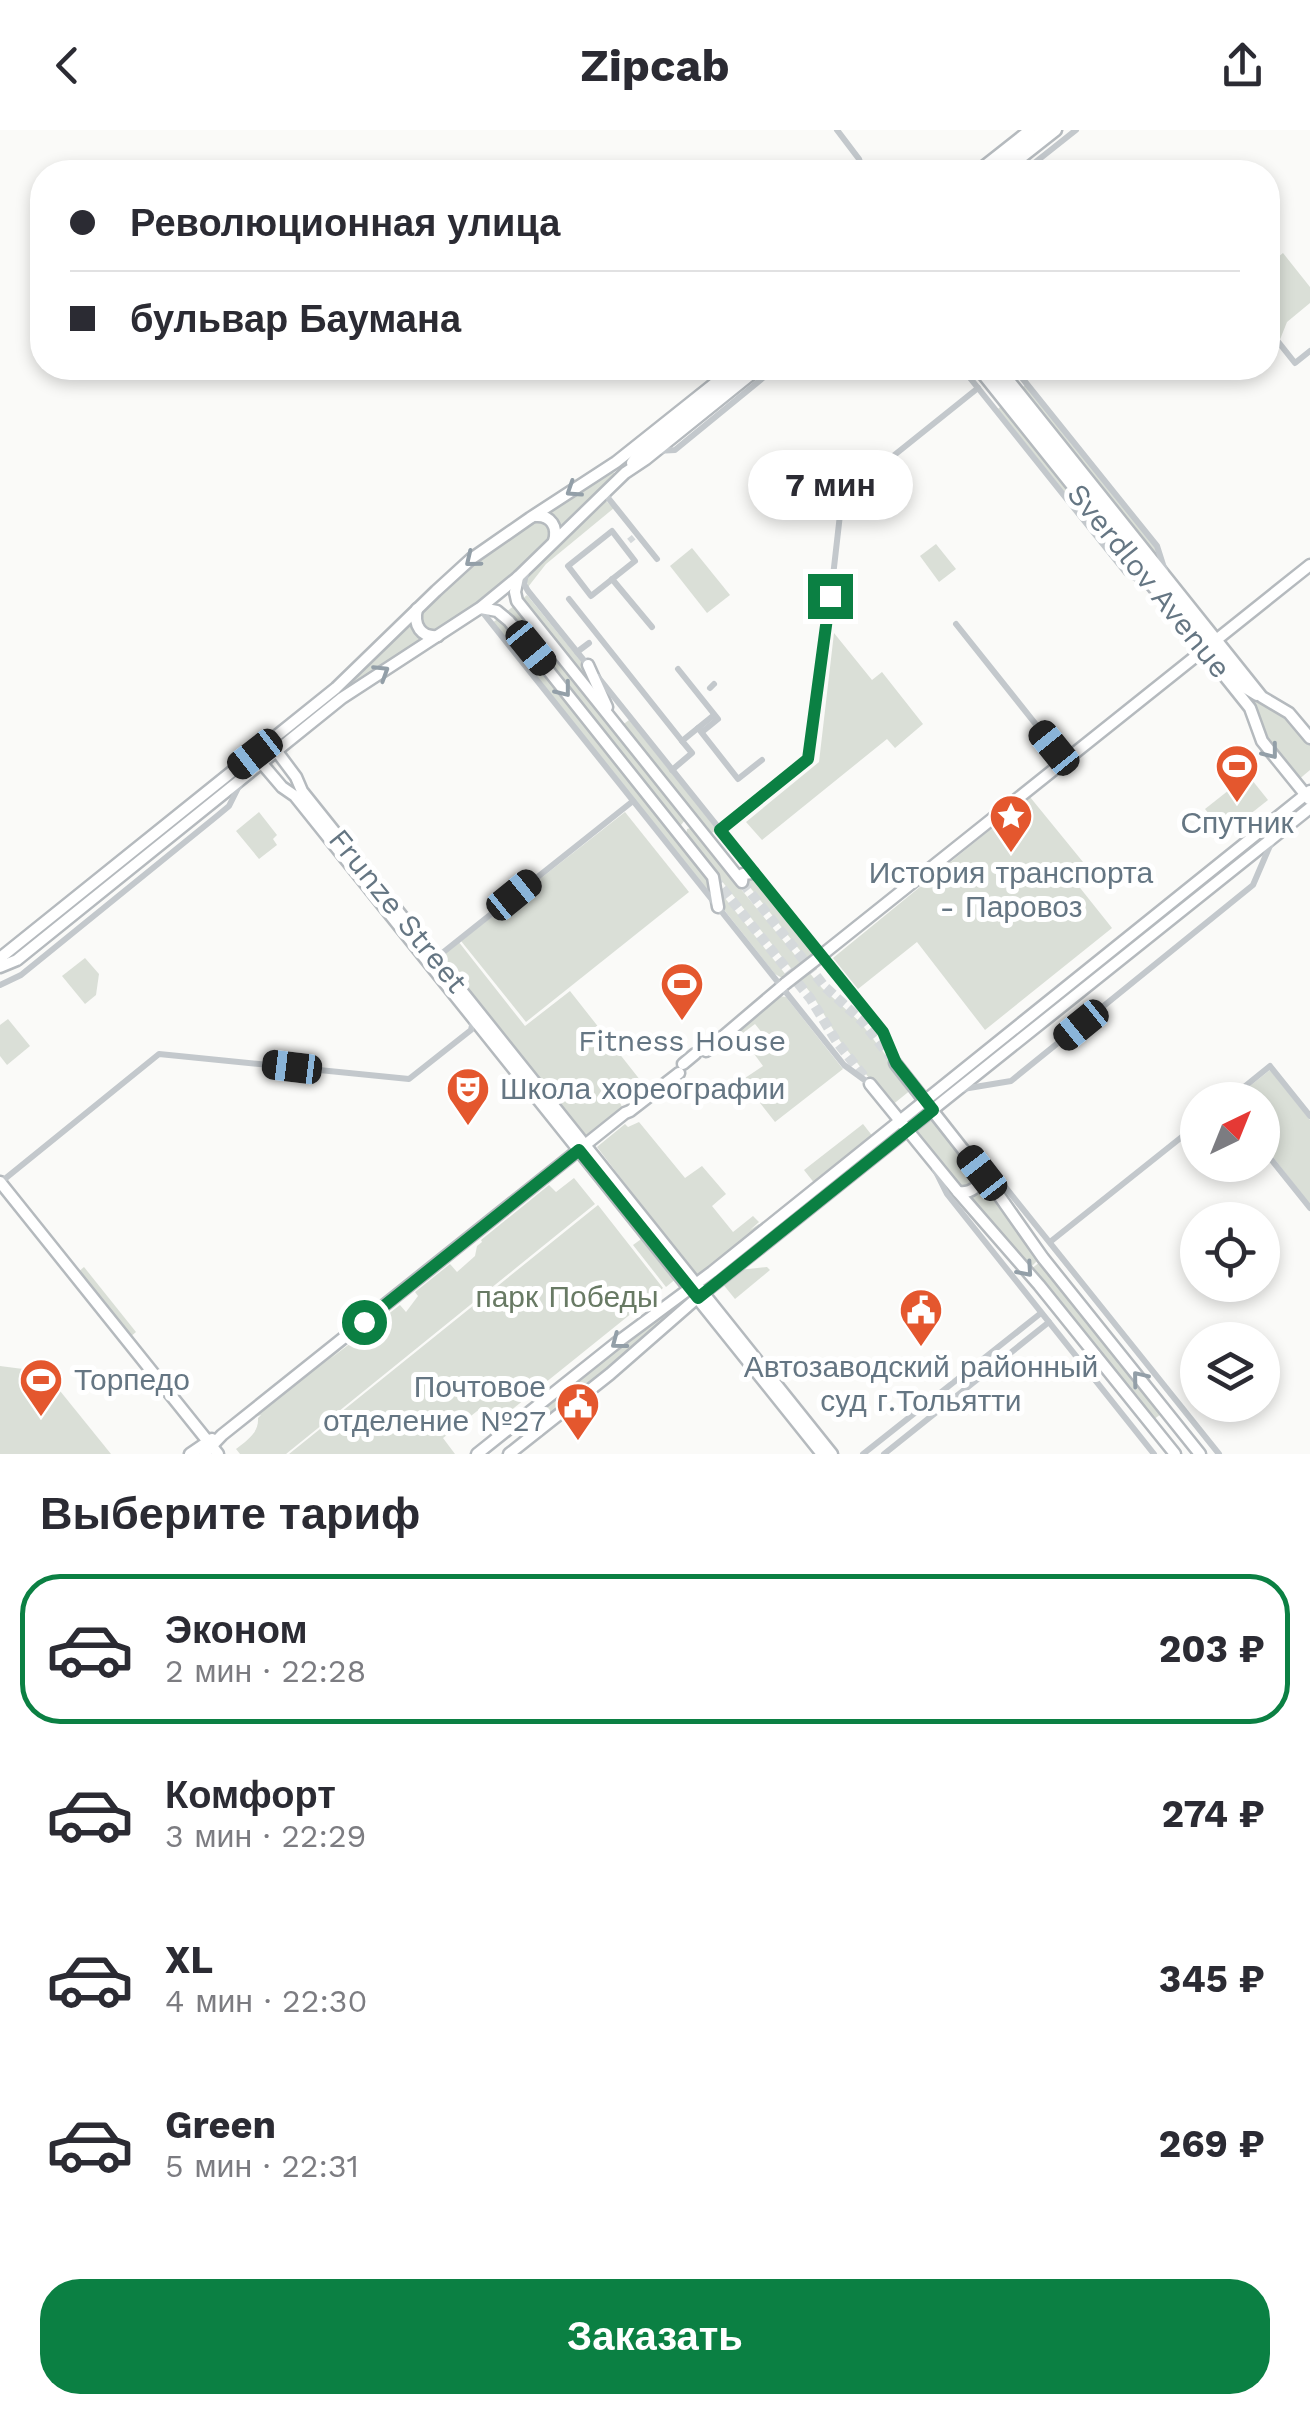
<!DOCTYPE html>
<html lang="ru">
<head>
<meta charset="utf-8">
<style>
  :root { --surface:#fff; --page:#f2f2f3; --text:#2b2b33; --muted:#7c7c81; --line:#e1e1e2; --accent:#0b8043 }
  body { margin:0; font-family:"Work Sans",sans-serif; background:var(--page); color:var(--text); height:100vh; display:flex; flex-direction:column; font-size:38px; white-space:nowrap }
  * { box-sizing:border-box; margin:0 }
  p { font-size:32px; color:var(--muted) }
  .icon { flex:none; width:55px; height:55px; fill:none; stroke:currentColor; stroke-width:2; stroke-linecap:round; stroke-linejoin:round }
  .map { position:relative; height:1324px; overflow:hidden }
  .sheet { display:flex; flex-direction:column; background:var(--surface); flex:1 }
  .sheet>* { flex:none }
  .banner { position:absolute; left:30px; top:30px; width:1250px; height:220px; border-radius:40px; box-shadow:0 5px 15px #0003; display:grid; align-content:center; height:220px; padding:0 40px; background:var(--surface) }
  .needle { width:65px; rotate:43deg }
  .controls { position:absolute; left:1180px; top:952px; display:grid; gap:20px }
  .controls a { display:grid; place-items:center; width:100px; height:100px; border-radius:50%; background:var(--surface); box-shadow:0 5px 15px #0003; font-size:50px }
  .end { position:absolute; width:45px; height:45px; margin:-22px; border:12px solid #0b8043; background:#fff; box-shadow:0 0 0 5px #fff }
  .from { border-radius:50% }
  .bubble { position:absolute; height:70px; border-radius:35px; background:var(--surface); box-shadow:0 5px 15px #0003; font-size:32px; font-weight:700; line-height:70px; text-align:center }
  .car { position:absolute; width:30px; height:60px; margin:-30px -15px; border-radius:12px; box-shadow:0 0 8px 2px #0007; background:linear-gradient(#222 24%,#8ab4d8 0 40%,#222 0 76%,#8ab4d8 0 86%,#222 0) }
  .banner b { display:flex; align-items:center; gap:35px; height:95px; font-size:38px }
  .banner b+b { border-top:2px solid var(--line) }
  .banner i { width:25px; height:25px; background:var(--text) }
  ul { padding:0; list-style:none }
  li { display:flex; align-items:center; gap:30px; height:150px; margin:0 20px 15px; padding:0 20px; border:5px solid transparent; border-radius:40px }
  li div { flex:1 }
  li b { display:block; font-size:38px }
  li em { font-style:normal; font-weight:700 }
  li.selected { border-color:var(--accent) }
  li>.icon { width:90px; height:90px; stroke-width:1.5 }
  h2 { padding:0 40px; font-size:45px; line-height:120px }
  .cta { display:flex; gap:20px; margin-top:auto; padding:20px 40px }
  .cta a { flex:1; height:115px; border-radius:40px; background:var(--accent); color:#fff; font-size:40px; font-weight:700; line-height:115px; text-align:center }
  header { display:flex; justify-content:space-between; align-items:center; height:130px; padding:0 40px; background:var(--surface); font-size:45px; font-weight:700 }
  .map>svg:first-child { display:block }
  .green { fill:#dadfd7 }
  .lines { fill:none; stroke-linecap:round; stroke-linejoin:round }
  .minor-tunnel { stroke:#d5d9db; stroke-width:6; stroke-dasharray:6 3; stroke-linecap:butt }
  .major-tunnel { stroke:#d5d9db; stroke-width:10; stroke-dasharray:10 5; stroke-linecap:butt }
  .major-casing { stroke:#b5babe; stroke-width:15 }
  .minor { stroke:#c3c8cc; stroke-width:6 }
  .major { stroke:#fff; stroke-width:10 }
  .major-bridge-casing { stroke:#b5babe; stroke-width:15; stroke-linecap:butt }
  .major-bridge { stroke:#fff; stroke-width:10 }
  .oneway { stroke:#939fa8 }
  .route { stroke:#0b8043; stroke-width:12 }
  .labels { text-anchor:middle; stroke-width:10; stroke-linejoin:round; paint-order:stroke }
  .street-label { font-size:30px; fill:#657683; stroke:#fff }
  .poi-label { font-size:30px; fill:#657683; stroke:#fff }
  .park-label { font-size:30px; fill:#687a64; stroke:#fff }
</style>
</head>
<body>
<header><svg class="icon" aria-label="back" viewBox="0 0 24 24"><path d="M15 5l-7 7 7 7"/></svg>Zipcab<svg class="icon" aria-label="share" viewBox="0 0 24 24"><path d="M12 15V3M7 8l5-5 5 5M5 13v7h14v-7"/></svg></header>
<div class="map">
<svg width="1310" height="1324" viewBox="0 0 1310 1324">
  <rect width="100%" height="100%" fill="#fafaf8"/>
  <g class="green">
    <path d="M1283,123L1310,157V173L1287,192L1279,212L1268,198V135Z"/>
    <path d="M1026,254L1154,414L1162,436L1024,264L1022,258Z"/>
    <path d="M1002,275L1145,450L1129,442L998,279Z"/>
    <path d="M612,341L616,345L560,400L547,382Z"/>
    <path d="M606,371L614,378L546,434L528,457L526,447Z"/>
    <path d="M535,390L549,392L552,409C530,429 454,504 427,500L420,491C424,463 509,408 535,390Z"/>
    <path d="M936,414L956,439L939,452L920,426Z"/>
    <path d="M692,418L730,465L707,483L670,436Z"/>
    <path d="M527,465L589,541L605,576L521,470Z"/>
    <path d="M515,475L684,687L685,690L681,695L677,694L505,483Z"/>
    <path d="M499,488L709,748L713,768L492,493Z"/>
    <path d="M411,489L417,504L426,509L280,614L277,611Z"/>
    <path d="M834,503L872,550L882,542L923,594L895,618L887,609L762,710L746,692L819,632Z"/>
    <path d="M1254,566L1286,584L1310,612V640L1297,651L1264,609L1251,570Z"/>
    <path d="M629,590L717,699L712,703L700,689L697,691L621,596Z"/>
    <path d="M1248,645L1268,670L1225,704L1205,679Z"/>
    <path d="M1030,667L1083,732L1069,744L1112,798L985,900L917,812L858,859L833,828Z"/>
    <path d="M259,682L277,705L273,709L277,715L259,729L236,701Z"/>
    <path d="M625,682L689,762L526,892L461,811Z"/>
    <path d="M691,698L822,858L860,892L912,959L891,976L840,911L813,866L686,706L687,699Z"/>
    <path d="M747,745L753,749L810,818L812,824L806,828L745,751Z"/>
    <path d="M717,758L786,845L782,848L775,844L721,776Z"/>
    <path d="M458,811L525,896L570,861L648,960L630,974H627L622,970L620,972L623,980L591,1005L588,1006L582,1002L441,824Z"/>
    <path d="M85,828L99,844L96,865L85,874L62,846Z"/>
    <path d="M779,866L786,867L843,939L775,992L742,950L763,936L752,921L767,909L755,894L739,906L734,900Z"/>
    <path d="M8,889L30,916L7,935L0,926V895Z"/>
    <path d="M1270,940L1310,990V1075L1263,1014L1262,970H1232Z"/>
    <path d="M930,987H933L978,1041L975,1055L958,1059L913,1002Z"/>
    <path d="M639,992L685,1048L702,1036L726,1064L712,1076L733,1102L753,1086L759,1092L750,1100L759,1094L761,1096L702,1144H694L691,1141L693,1138L689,1140L630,1067L633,1064L597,1017L625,994L628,997Z"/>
    <path d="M863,994L874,1008L815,1054L804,1040Z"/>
    <path d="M574,1048L595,1074L286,1324H240L236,1319C247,1310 259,1303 258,1288L261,1285L255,1287L254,1285L359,1200L361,1203L330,1229L400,1175L406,1182L418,1166L415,1162L450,1134L457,1142L475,1126L477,1116L482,1112L481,1110L549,1055L556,1062Z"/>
    <path d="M983,1051L1038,1130L1030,1138L965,1065Z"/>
    <path d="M598,1075L663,1158L494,1294L481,1278L443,1308L455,1324H289Z"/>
    <path d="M644,1107L677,1148L666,1157L633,1115Z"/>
    <path d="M1040,1132L1161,1284L1153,1290L1031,1139Z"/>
    <path d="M84,1137L136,1202L130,1207L77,1143Z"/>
    <path d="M767,1137L770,1140L735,1169L722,1153L739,1140Z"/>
    <path d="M676,1175L679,1178L629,1223L552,1285L545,1274L621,1214Z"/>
    <path d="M0,1236L23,1239L52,1251L111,1324H0Z"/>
  </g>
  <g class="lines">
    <path class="minor-tunnel" d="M629,411L634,407"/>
    <g class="major-tunnel">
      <path d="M713,747L810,868L837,912L870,954"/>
      <path d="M742,752L825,857L862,891L895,933"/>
    </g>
    <g class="major-casing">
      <g id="major">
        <path d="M977,42L1030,0"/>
        <path d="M990,42L1043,0"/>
        <path d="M1003,42L1056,0"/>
        <path d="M978,238L1250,578L1262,611L1309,669"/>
        <path d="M989,238L1244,557L1257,565"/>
        <path d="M999,238L1262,567L1289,583L1310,608"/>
        <path d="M632,333L641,321L746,238"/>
        <path d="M536,386C551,385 558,397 554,411"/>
        <path d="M518,447L515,462L517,471L742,752L743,744L753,743"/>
        <path d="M481,478L497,481L509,491L713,747L718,777"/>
        <path d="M417,479C413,495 421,508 438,506"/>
        <path d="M588,535L607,577"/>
        <path d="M275,619L296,647L302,661L832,1324"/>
        <path d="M259,630L282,657L295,666L822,1324"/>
        <path d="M0,828L336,558L436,461L471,429L530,388L616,332L734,238"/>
        <path d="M818,828L1310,435"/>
        <path d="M0,837L17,830L342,568L480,478L518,447L625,343L646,329L759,238"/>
        <path d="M706,921L786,853"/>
        <path d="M895,933L998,1064L1043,1128L1200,1324"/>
        <path d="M683,934L695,924"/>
        <path d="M870,954L958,1062L1039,1155L1175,1324"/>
        <path d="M0,1052L218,1324"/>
        <path d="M958,1062C971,1064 981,1056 981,1043"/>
        <path d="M190,1324L212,1309"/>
        <path d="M204,1324L222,1305L625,983L630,981L679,943"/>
        <path d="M477,1324L615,1214L712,1142L1310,661"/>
        <path d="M509,1324L610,1244L697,1168L1310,678"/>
      </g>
    </g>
    <g class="minor">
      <path d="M837,0L859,29L863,42"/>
      <path d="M1023,42L1076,0"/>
      <path d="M1268,199L1295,233L1310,221"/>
      <path d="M962,238L1126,443L1148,456"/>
      <path d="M1014,238L1157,416L1165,441"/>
      <path d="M656,321L675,320L775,238"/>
      <path d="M605,364L657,429"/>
      <path d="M612,401L635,431L591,466L568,436Z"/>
      <path d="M526,443L524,454L528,461L590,538"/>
      <path d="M612,449L652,497"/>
      <path d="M569,469L682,611"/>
      <path d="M480,479L844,935L870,954"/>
      <path d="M956,494L1065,631"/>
      <path d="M577,522L589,513"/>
      <path d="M678,539L718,589L702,602"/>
      <path d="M598,547L883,903L895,932"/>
      <path d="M710,558L714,554"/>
      <path d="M698,598L738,649L762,630"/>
      <path d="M672,640L692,623L682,611L714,585"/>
      <path d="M720,700L809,629L827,499L842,367L978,258"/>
      <path d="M434,825L441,824L633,671"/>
      <path d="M0,855L21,845L217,686L229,676L241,652"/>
      <path d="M963,959L1011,951L1253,755L1272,711"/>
      <path d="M1228,970L1270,936L1310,986"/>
      <path d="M965,1018L986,1033L1219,1324"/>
      <path d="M1262,1018L1310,1078"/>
      <path d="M935,1040L947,1064L1154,1324"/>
      <path d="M1,1052L159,924L409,949L471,900L473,891"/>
      <path d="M1050,1112L1198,994"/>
      <path d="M863,1324L1041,1183"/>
      <path d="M884,1324L1049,1192"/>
    </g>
    <use href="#major" class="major"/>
    <g class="major-bridge-casing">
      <path id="major-bridge" d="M786,853L818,828"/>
    </g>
    <use href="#major-bridge" class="major-bridge"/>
  </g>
  <defs><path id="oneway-chevron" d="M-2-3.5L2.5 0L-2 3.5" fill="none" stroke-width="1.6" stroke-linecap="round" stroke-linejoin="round" transform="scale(2.5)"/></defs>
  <g class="oneway">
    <use href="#oneway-chevron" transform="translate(573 360) rotate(147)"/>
    <use href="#oneway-chevron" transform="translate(472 430) rotate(141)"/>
    <use href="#oneway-chevron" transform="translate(382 542) rotate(-32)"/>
    <use href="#oneway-chevron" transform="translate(564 560) rotate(52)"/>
    <use href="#oneway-chevron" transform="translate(1271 622) rotate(52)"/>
    <use href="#oneway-chevron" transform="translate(1026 1140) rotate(49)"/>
    <use href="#oneway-chevron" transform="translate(618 1212) rotate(143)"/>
    <use href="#oneway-chevron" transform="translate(1139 1248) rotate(-129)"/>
  </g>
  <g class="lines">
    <path class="route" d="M364,1192L579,1020L698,1168L933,980L896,933L883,902L720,700L808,629L830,466"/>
  </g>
  <defs>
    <g id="stadium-pin" transform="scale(2.25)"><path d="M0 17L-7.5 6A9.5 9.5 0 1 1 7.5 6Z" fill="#e4572e" stroke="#fff"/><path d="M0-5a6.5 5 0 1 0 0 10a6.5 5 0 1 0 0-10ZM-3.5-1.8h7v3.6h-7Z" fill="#fff"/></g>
    <g id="sight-pin" transform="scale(2.25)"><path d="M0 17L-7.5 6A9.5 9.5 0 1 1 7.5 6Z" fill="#e4572e" stroke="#fff"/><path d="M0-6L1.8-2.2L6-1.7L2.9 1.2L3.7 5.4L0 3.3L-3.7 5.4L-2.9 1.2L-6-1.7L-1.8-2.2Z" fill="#fff"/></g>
    <g id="theatre-pin" transform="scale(2.25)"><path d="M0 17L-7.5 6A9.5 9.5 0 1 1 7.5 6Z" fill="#e4572e" stroke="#fff"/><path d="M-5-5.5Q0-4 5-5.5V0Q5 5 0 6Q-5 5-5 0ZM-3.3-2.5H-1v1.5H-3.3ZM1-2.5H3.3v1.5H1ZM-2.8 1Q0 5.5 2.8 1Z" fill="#fff"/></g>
    <g id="civic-pin" transform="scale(2.25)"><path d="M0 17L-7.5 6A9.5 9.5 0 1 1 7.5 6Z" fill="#e4572e" stroke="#fff"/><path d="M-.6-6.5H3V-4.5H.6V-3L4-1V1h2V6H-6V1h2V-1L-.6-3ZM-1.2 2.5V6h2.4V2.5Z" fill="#fff"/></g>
  </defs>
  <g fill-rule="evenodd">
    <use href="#stadium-pin" x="1237" y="636"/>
    <use href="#sight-pin" x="1011" y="686"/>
    <use href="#stadium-pin" x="682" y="854"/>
    <use href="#theatre-pin" x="468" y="959"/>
    <use href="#civic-pin" x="921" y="1180"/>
    <use href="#stadium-pin" x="41" y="1250"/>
    <use href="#civic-pin" x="578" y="1274"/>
  </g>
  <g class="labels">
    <g class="street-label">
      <text transform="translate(1149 451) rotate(51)" y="10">Sverdlov Avenue</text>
      <text transform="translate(398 781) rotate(51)" y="10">Frunze Street</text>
    </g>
    <g class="poi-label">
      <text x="1237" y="703">Спутник</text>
      <text x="1011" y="753">История транспорта<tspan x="1011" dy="34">- Паровоз</tspan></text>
      <text x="682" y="921">Fitness House</text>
      <text x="500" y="969" text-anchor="start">Школа хореографии</text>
      <text x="921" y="1247">Автозаводский районный<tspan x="921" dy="34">суд г.Тольятти</tspan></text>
      <text x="74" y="1260" text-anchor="start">Торпедо</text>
      <text x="546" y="1267" text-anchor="end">Почтовое<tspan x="546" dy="34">отделение №27</tspan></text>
    </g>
    <g class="park-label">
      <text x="567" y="1177">парк Победы</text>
    </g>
  </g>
</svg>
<div class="controls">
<a><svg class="needle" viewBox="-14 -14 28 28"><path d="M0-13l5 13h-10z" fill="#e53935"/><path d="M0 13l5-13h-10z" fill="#7c7c81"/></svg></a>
<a><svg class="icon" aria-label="locate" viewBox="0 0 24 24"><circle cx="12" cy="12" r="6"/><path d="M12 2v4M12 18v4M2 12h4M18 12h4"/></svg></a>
<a><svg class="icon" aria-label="layers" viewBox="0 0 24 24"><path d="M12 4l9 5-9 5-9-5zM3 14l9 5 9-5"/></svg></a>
</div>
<i class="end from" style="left:364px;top:1192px"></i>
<i class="end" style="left:830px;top:466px"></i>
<div class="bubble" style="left:748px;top:320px;width:165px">7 мин</div>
<i class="car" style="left:531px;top:518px;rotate:141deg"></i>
<i class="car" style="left:1054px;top:618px;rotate:321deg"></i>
<i class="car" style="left:255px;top:624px;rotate:232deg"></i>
<i class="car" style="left:514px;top:765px;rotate:51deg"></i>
<i class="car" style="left:1081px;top:895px;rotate:231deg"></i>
<i class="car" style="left:292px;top:937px;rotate:277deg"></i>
<i class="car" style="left:982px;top:1043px;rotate:322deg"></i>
<div class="banner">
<b><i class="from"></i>Революционная улица</b>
<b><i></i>бульвар Баумана</b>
</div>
</div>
<section class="sheet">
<h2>Выберите тариф</h2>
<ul>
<li class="selected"><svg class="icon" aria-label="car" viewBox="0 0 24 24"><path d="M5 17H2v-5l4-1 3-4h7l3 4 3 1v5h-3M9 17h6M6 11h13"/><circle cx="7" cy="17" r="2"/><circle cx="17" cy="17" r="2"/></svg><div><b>Эконом</b><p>2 мин · 22:28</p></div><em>203 ₽</em></li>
<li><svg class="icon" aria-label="car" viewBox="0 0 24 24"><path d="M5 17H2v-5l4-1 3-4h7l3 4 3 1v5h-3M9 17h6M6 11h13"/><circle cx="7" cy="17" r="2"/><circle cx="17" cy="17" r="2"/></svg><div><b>Комфорт</b><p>3 мин · 22:29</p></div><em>274 ₽</em></li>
<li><svg class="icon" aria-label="car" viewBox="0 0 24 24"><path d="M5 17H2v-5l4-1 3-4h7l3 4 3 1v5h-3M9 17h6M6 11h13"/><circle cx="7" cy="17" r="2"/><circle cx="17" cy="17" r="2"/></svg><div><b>XL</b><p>4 мин · 22:30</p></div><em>345 ₽</em></li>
<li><svg class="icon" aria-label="car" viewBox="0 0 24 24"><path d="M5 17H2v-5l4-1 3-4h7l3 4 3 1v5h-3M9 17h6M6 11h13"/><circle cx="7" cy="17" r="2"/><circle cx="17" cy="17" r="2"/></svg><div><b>Green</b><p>5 мин · 22:31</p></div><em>269 ₽</em></li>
</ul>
<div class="cta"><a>Заказать</a></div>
</section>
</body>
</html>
